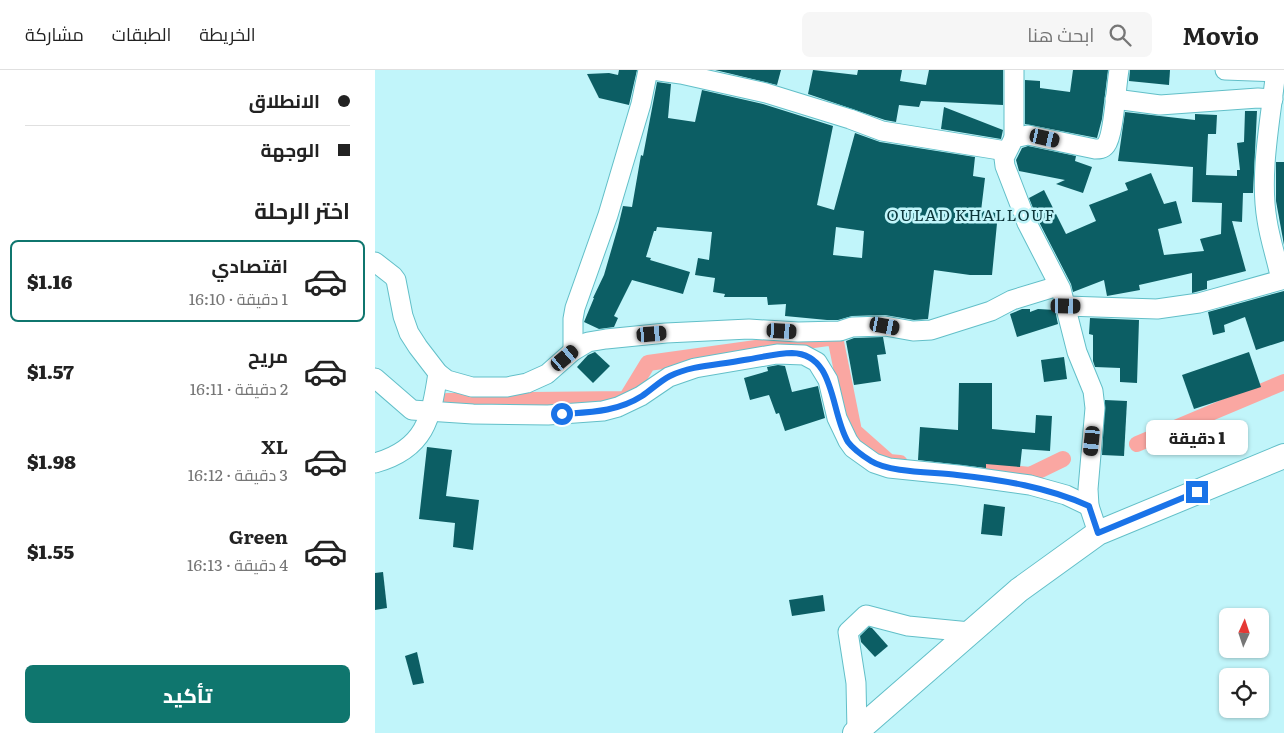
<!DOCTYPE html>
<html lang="ar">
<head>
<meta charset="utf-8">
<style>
  :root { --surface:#fff; --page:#f6f6f6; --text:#222; --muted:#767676; --line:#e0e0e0; --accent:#0f766e }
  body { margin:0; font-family:Literata,Cairo,serif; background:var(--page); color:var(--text); direction:rtl; height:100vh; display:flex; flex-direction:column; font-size:19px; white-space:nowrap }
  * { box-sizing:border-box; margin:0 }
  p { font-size:16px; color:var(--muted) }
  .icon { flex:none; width:28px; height:28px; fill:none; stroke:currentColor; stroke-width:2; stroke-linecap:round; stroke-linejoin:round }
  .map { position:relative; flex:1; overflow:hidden; direction:ltr }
  .drawer { display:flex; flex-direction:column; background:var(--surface); width:375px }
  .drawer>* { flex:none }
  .hud { display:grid; align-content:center; height:110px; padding:0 25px; background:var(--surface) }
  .needle { width:32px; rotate:3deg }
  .buttons { position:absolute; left:844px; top:538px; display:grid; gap:10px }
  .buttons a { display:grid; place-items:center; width:50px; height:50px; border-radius:8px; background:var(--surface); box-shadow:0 1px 4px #0004; font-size:25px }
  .end { position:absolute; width:22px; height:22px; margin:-11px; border:6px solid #1a73e8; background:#fff; box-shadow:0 0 0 2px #fff }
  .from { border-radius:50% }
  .bubble { position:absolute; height:35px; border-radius:8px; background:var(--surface); box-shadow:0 1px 4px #0004; font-size:16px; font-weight:800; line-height:35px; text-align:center; direction:rtl }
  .car { position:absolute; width:15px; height:30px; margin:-15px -8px; border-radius:6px; box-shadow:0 0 4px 1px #0007; background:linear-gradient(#222 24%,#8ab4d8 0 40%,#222 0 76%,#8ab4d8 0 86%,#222 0) }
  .hud b { display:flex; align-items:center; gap:18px; height:48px; font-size:19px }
  .hud b+b { border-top:1px solid var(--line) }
  .hud i { width:12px; height:12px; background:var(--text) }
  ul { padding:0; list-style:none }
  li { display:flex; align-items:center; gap:15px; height:82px; margin:0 10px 8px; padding:0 15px; border:2px solid transparent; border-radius:8px }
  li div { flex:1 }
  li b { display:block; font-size:19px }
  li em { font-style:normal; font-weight:800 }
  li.current { border-color:var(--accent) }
  li>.icon { width:45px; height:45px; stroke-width:1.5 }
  h2 { padding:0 25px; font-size:22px; line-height:60px }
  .primary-button { display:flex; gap:10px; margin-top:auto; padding:10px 25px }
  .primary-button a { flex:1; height:58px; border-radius:8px; background:var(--accent); color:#fff; font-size:20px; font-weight:800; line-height:58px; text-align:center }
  header { display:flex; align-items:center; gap:30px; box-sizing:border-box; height:70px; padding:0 25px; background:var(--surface); border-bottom:1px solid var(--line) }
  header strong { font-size:24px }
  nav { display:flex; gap:28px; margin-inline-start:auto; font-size:18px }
  .search { width:350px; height:45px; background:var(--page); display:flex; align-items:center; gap:12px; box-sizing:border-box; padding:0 18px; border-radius:8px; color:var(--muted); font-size:19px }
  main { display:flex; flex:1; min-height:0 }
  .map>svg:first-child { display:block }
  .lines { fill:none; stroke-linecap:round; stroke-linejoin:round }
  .canal { stroke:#faa7a2; stroke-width:16 }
  .building { fill:#0c5e64; fill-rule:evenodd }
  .minor-casing { stroke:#62bfc8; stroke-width:21 }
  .major-casing { stroke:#62bfc8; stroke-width:26 }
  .minor { stroke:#fff; stroke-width:19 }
  .major { stroke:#fff; stroke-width:24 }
  .route { stroke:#1a73e8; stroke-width:6 }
  .labels { text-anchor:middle; stroke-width:5; stroke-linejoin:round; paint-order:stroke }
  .quarter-label { font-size:16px; letter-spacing:1px; fill:#0c3539; stroke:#c1f5fa }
</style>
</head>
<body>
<header>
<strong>Movio</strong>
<div class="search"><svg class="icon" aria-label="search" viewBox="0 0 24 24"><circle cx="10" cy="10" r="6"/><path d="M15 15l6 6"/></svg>ابحث هنا</div>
<nav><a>الخريطة</a><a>الطبقات</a><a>مشاركة</a></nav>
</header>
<main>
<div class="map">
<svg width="909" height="663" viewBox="0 0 909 663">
  <rect width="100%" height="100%" fill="#c1f5fa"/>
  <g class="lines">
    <g class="canal">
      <path d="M72,331L251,329L273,293L460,267L479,361L514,392L525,393"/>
      <path d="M762,374L909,312"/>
      <path d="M614,401L655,405L688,389"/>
    </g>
  </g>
  <g class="building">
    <path d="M244,0H262L254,35L224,28L212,4L234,3L243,5Z"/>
    <path d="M340,0H406L402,15Z"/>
    <path d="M438,0L482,5L483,0H527L525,11L551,15L554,0H628V35L546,31L544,37L524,35L521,52L510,50L433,24Z"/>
    <path d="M698,0H733L727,49L722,68L650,54V10L665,11V18L695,22Z"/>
    <path d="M755,0H795L794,15L754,11Z"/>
    <path d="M282,12L296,14L293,48L320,52L327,20L388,34L458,56L442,135L459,140L480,63L505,72L600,87L598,106L610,108L606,141L623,143L617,205H595L559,200L553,249L539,250L510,245L477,246L463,250H452L410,246L411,234L393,235L392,227H349L350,224L338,222L340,208L320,205L323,188L334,190L337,162L282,157L281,161H279L271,187L276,188L275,190L315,202L308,224L257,210L239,246L243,248L239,257L224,259L209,252L219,228H218L229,205L243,157L248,136L257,137L266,85L268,86ZM461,157L489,161L487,188L458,185Z"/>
    <path d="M569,37L628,60L626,69L566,59Z"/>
    <path d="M870,41H882L878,123H868L867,152L857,151L871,201L832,211V219L817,223V203L764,215L765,220L732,226L729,210L698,222L696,214L662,148L654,128L669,120L691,164L721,151L714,135L753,120L750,113L776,103L789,134L801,131L807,153L783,159L789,185L829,181L825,169L846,164L847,133L817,132L818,97L743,91L750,42L820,50V44L842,45L841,64H833L831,105L862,106V100H865L862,73L869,72Z"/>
    <path d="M653,76L701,86L700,91L717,97L708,123L681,114L690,110L644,101L641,90L647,78Z"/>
    <path d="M901,92H909V175L901,131Z"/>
    <path d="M909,221V271L881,280L870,247L849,255L850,262L838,265L833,242Z"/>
    <path d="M647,239H655V242L663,239L680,240L683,254L642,267L635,244Z"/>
    <path d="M715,248L764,250L762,313L745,312V298L720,297L718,291V265L714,264Z"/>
    <path d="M508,267L511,284L502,285L506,311L479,315L471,271L479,268Z"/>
    <path d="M220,282L235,296L218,313L202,297L213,285Z"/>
    <path d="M874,282L886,317L819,339L807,305Z"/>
    <path d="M689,287L692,309L669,312L666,290Z"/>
    <path d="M403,295L410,296L417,322L443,316L450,348L410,361L404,343L401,344L394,325L375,330L369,308L393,301L392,297Z"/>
    <path d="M584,313H617V359L660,363L661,345L677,346L675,381L647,379L645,397L611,394V398L543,390L545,357L583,360Z"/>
    <path d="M730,330L752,331L749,386L727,385Z"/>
    <path d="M52,377L77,380L71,426L104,430L98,480L78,477L80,453L44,449Z"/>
    <path d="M609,434L630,437L627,466L606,464Z"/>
    <path d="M8,502L12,538L0,540V503Z"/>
    <path d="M448,525L450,541L417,546L414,530Z"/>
    <path d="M494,557L497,558L513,576L500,587L486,572L485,566Z"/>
    <path d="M42,582L49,613L38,615L30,586Z"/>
  </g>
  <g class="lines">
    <g class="minor-casing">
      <g id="minor">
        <path d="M277,0L306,4L391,23L475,49L507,61L631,81"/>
        <path d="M850,0L901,2"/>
        <path d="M740,29L785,35L883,28L898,29"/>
        <path d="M639,68V0"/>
        <path d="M0,192L18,206L21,210L28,246L34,263L43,277L63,303L72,310L97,317H132L152,313L172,304L198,281L213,272L231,269L291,263L374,259L423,262L465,261L477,257L510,256L538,261L556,260L616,241L637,230L683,216"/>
        <path d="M691,236L782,239L824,233L906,210C902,190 895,170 892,150C884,103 896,47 901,0"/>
        <path d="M198,281V249L200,238L233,145L266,34L273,0"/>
        <path d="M0,308L37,340L98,344L173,345L228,341L243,337L266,326L294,307L320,298L402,284L429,285L442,292L453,310L462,348L473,371L478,378L499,393L514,398L583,405L655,415L691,425L714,436"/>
        <path d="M0,393C50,379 56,349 63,303"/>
        <path d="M723,463L714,436L713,419L720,338L718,321L702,282L686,219L652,153L630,96L629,88L639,68L653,65L720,79C724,79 728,79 731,75C739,65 741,16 744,0"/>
        <path d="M482,661L481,613L473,562L491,545L533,556L595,562"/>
      </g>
    </g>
    <g class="major-casing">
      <path id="major" d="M480,663L644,520L723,463L909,386"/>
    </g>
    <use href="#minor" class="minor"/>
    <use href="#major" class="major"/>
  </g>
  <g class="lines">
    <path class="route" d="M187,344C215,342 242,342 267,326C276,320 285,311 295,306C317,295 344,295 369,290C385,288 401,283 417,283C461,284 455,342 473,372C479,380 488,386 496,391C515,403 559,402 582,405C628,410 672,417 714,436L723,463L822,422"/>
  </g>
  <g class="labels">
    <g class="quarter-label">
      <text x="596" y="151">OULAD KHALLOUF</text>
    </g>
  </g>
</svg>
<div class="buttons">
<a><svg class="needle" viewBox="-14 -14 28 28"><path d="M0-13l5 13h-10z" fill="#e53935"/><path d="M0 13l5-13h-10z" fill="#767676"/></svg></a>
<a><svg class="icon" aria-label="locate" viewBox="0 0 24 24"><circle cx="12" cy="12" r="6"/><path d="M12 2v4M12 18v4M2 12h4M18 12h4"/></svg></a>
</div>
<i class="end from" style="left:187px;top:344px"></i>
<i class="end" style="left:822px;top:422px"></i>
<div class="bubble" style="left:771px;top:350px;width:102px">1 دقيقة</div>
<i class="car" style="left:670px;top:68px;rotate:103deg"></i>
<i class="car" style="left:691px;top:236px;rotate:91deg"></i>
<i class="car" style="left:510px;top:256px;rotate:101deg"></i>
<i class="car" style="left:407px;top:261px;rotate:93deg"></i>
<i class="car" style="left:277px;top:264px;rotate:85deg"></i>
<i class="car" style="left:190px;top:288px;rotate:50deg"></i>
<i class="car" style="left:717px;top:371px;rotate:186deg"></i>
</div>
<section class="drawer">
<div class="hud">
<b><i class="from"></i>الانطلاق</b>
<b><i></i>الوجهة</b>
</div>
<h2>اختر الرحلة</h2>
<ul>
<li class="current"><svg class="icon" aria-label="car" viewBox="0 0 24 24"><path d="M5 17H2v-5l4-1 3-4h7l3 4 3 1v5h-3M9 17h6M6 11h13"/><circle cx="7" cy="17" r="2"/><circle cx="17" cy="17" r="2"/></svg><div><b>اقتصادي</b><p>1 دقيقة · 16:10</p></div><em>$1.16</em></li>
<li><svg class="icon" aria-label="car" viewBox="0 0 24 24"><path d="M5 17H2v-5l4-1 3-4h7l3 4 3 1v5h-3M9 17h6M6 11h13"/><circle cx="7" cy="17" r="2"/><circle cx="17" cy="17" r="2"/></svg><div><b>مريح</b><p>2 دقيقة · 16:11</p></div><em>$1.57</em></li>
<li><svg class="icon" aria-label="car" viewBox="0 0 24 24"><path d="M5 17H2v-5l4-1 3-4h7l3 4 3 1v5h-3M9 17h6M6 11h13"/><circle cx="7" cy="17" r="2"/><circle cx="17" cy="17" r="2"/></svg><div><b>XL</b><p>3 دقيقة · 16:12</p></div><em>$1.98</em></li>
<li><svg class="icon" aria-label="car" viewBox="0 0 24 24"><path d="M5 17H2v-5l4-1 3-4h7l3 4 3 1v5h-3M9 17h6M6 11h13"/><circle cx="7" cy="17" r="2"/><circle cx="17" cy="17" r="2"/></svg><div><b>Green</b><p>4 دقيقة · 16:13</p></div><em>$1.55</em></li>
</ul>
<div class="primary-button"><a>تأكيد</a></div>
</section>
</main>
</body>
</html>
